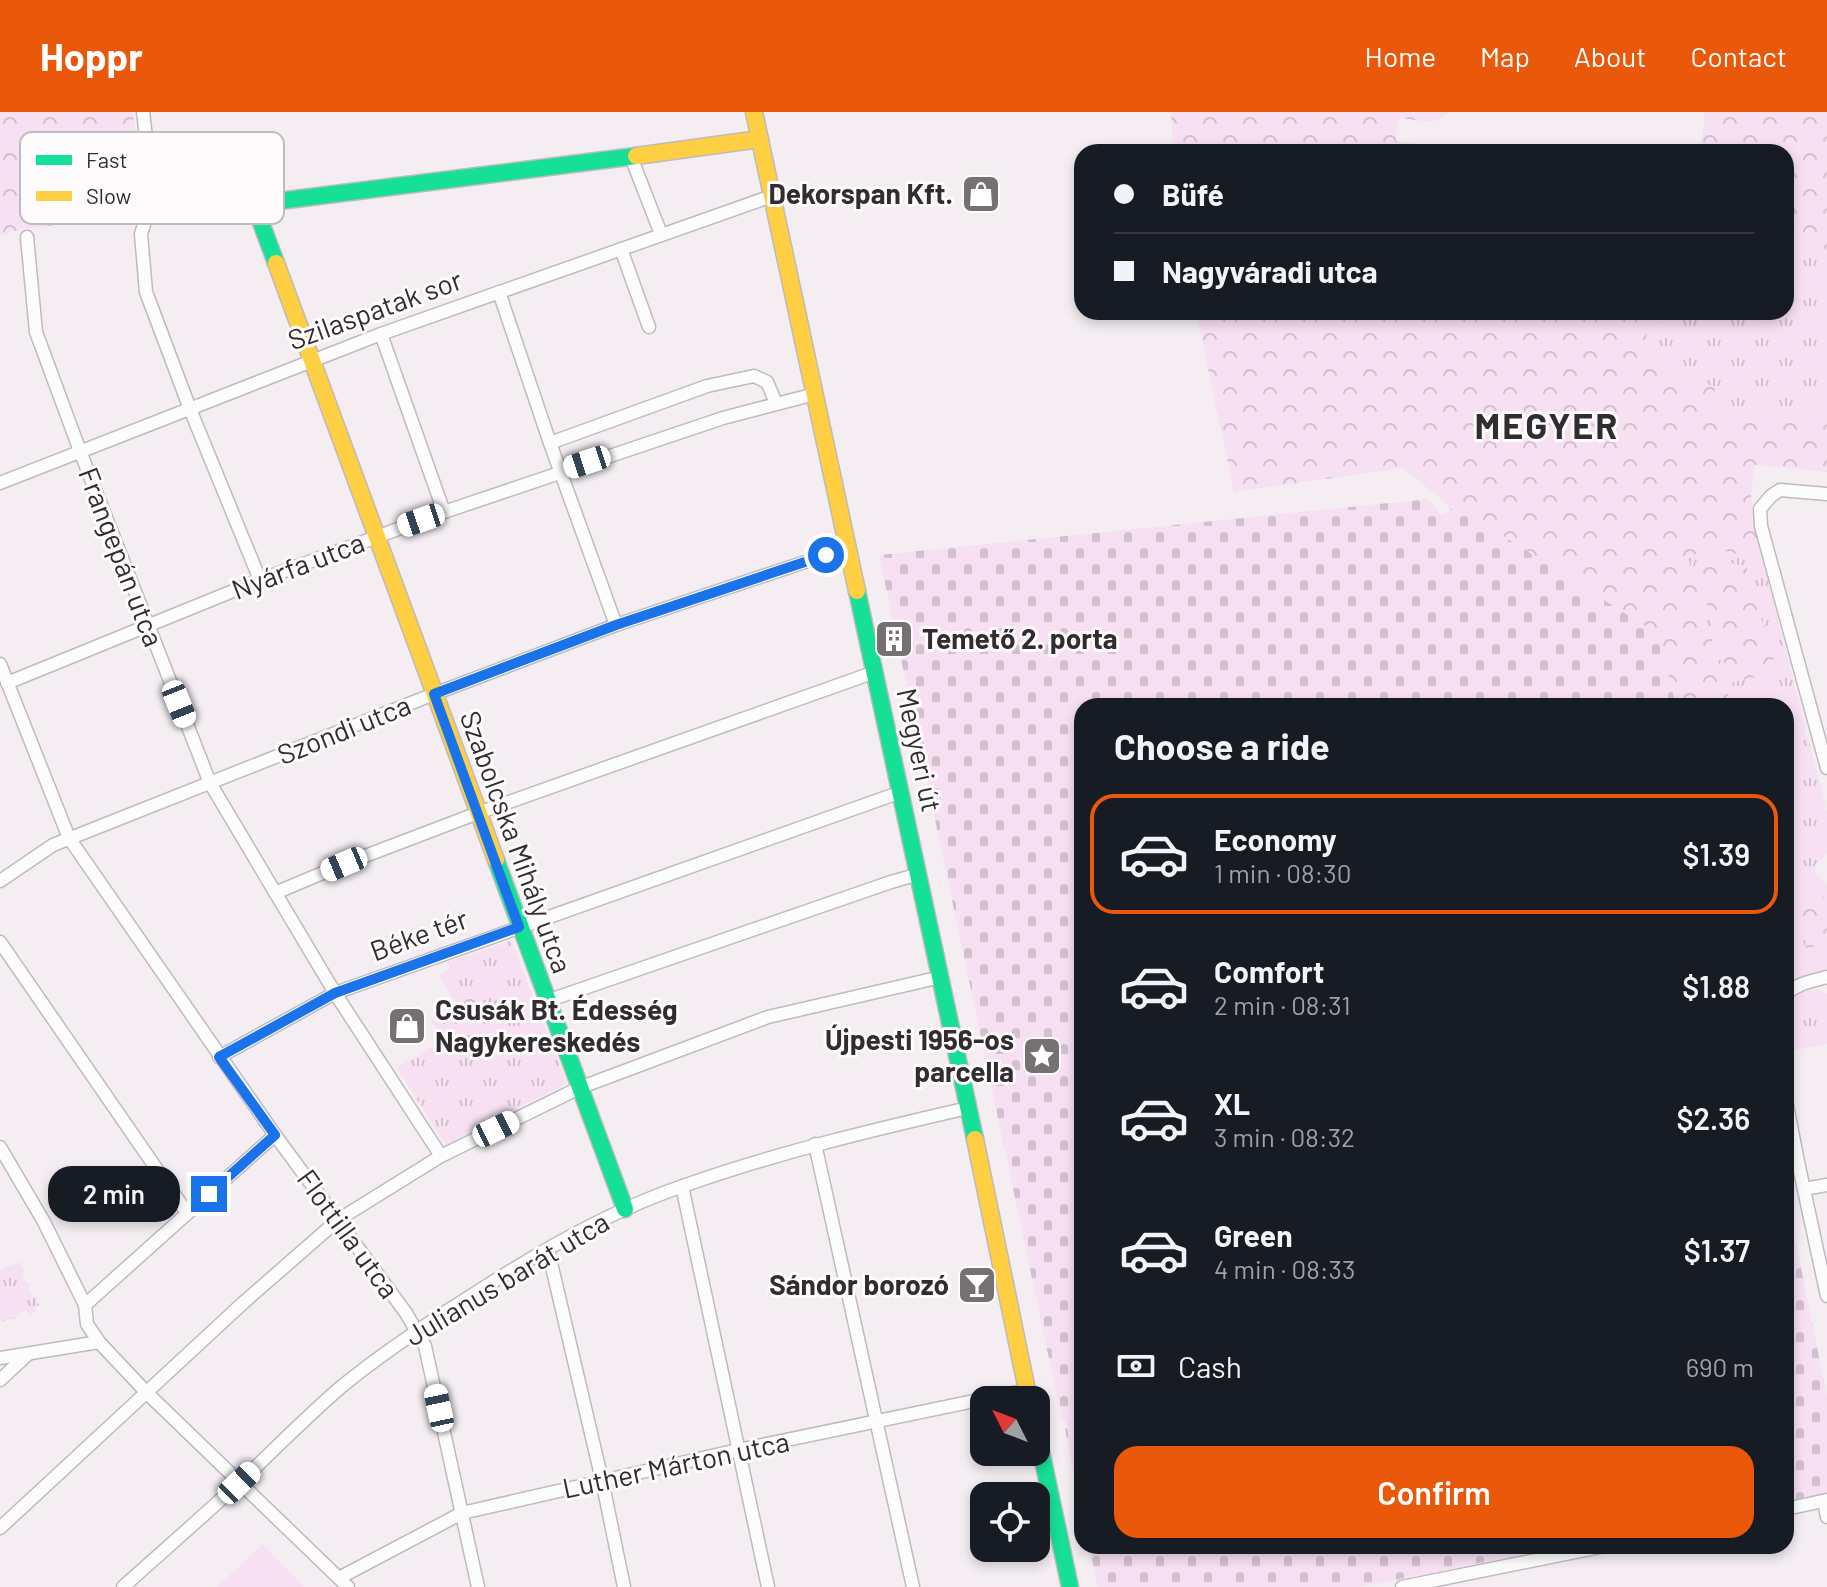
<!DOCTYPE html>
<html lang="en">
<head>
<meta charset="utf-8">
<style>
  :root { --surface:#171b24; --page:#20242c; --text:#f1f3f6; --muted:#9ea1a6; --line:#363941; --accent:#ea580c }
  body { margin:0; font-family:Barlow,sans-serif; background:var(--page); color:var(--text); height:100vh; display:flex; flex-direction:column; font-size:30px; white-space:nowrap }
  * { box-sizing:border-box; margin:0 }
  p { font-size:26px; color:var(--muted) }
  .icon { flex:none; width:44px; height:44px; fill:none; stroke:currentColor; stroke-width:2; stroke-linecap:round; stroke-linejoin:round }
  .map { position:relative; flex:1; overflow:hidden }
  .drawer { position:absolute; left:1074px; top:586px; width:720px; height:856px; display:flex; flex-direction:column; background:var(--surface); border-radius:24px; box-shadow:0 4px 12px #0003 }
  .drawer>* { flex:none }
  .banner { position:absolute; left:1074px; top:32px; width:720px; height:176px; border-radius:24px; box-shadow:0 4px 12px #0003; display:grid; align-content:center; height:176px; padding:0 40px; background:var(--surface) }
  .needle { width:52px; rotate:312deg }
  .tools { position:absolute; left:970px; top:1274px; display:grid; gap:16px }
  .tools a { display:grid; place-items:center; width:80px; height:80px; border-radius:16px; background:var(--surface); box-shadow:0 4px 12px #0003; font-size:40px }
  .end { position:absolute; width:36px; height:36px; margin:-18px; border:10px solid #1a73e8; background:#fff; box-shadow:0 0 0 4px #fff }
  .from { border-radius:50% }
  .bubble { position:absolute; height:56px; border-radius:24px; background:var(--surface); box-shadow:0 4px 12px #0003; font-size:26px; font-weight:600; line-height:56px; text-align:center }
  .car { position:absolute; width:24px; height:48px; margin:-24px -12px; border-radius:10px; box-shadow:0 0 6px 2px #0007; background:linear-gradient(#fff 24%,#345 0 40%,#fff 0 76%,#345 0 86%,#fff 0) }
  .banner b { display:flex; align-items:center; gap:28px; height:76px; font-size:30px }
  .banner b+b { border-top:2px solid var(--line) }
  .banner i { width:20px; height:20px; background:var(--text) }
  ul { padding:0; list-style:none }
  li { display:flex; align-items:center; gap:24px; height:120px; margin:0 16px 12px; padding:0 24px; border:4px solid transparent; border-radius:24px }
  li div { flex:1 }
  li b { display:block; font-size:30px }
  li em { font-style:normal; font-weight:600 }
  li.current { border-color:var(--accent) }
  li>.icon { width:72px; height:72px; stroke-width:1.5 }
  h2 { padding:0 40px; font-size:36px; line-height:96px }
  .pay { display:flex; align-items:center; gap:20px; height:88px; padding:0 40px; font-size:30px }
  .pay p { margin-inline-start:auto }
  .cta { display:flex; gap:16px; margin-top:auto; padding:16px 40px }
  .cta a { flex:1; height:92px; border-radius:24px; background:var(--accent); color:#fff; font-size:32px; font-weight:600; line-height:92px; text-align:center }
  header { display:flex; align-items:center; gap:48px; box-sizing:border-box; height:112px; padding:0 40px; background:var(--accent); color:#fff }
  header strong { font-size:38px }
  nav { display:flex; gap:44px; margin-inline-start:auto; font-size:28px }
  .map>svg:first-child { display:block }
  .grass { fill:url(#grass-tufts); fill-rule:evenodd }
  .forest { fill:url(#forest-crowns) }
  .cemetery { fill:url(#cemetery-stones) }
  .garden { fill:#f6e0f1 }
  .lines { fill:none; stroke-linecap:round; stroke-linejoin:round }
  .street-casing { stroke:#bfbabe; stroke-width:15 }
  .fast-casing { stroke:#bfbabe; stroke-width:19 }
  .slow-casing { stroke:#bfbabe; stroke-width:19 }
  .street { stroke:#fdfcfd; stroke-width:12 }
  .fast { stroke:#16e098; stroke-width:16 }
  .slow { stroke:#ffcf43; stroke-width:16 }
  .route { stroke:#1a73e8; stroke-width:10 }
  .labels { text-anchor:middle; stroke-width:6; stroke-linejoin:round; paint-order:stroke }
  .poi-label { font-size:28px; font-weight:bold; fill:#312c30; stroke:#fefbfd; text-anchor:end }
  .street-label { font-size:28px; fill:#312c30; stroke:#fefbfd }
  .district-label { font-size:36px; font-weight:bold; letter-spacing:2px; fill:#312c30; stroke:#fefbfd }
  .key { fill:#fefbfd; stroke:#c0bdc0; stroke-width:2 }
  .key-label { font-size:22px; fill:#312c30 }
</style>
</head>
<body>
<header>
<strong>Hoppr</strong>
<nav><a>Home</a><a>Map</a><a>About</a><a>Contact</a></nav>
</header>
<div class="map">
<svg width="1827" height="1475" viewBox="0 0 1827 1475">
  <defs>
    <pattern id="grass-tufts" width="24" height="20" patternUnits="userSpaceOnUse" patternTransform="scale(2)"><rect width="24" height="20" fill="#f6e0f1"/><path d="M3 7l-1-3M5 7V3M7 7l1-3M15 17l-1-3M17 17v-4M19 17l1-3" fill="none" stroke="#d3c0cf"/></pattern>
    <pattern id="forest-crowns" width="20" height="18" patternUnits="userSpaceOnUse" patternTransform="scale(2)"><rect width="20" height="18" fill="#f6e0f1"/><path d="M2 6a3 3 0 1 1 6 0M12 15a3 3 0 1 1 6 0" fill="none" stroke="#d3c0cf"/></pattern>
    <pattern id="cemetery-stones" width="16" height="16" patternUnits="userSpaceOnUse" patternTransform="scale(2)"><rect width="16" height="16" fill="#f6e0f1"/><path d="M2 7V4a2 2 0 0 1 4 0v3zM10 15v-3a2 2 0 0 1 4 0v3z" fill="#d3c0cf"/></pattern>
  </defs>
  <rect width="100%" height="100%" fill="#f4eef3"/>
  <g class="grass">
    <path d="M1786,111L1827,139V304L1711,301L1715,275L1667,259L1643,219L1675,200H1786Z"/>
    <path d="M1714,436L1763,449L1827,700V742L1815,753V760L1827,772V858L1786,870V594H1731L1687,445Z"/>
    <path d="M511,829L567,971L446,1033L397,956L443,927L430,907L456,890L438,864L450,857L448,850ZM471,884L472,885L502,933H467L460,938L438,905Z"/>
    <path d="M1817,877L1827,882V932L1786,940V892C1793,881 1805,879 1817,877Z"/>
    <path d="M20,1150L25,1159L22,1162L27,1172L30,1171L31,1173L28,1175L33,1186L36,1185L39,1193L34,1196L36,1200L29,1203L26,1198L16,1203L17,1206L13,1208L12,1206L0,1210V1157Z"/>
  </g>
  <g class="forest">
    <path d="M0,0H133L135,22L148,75L139,94L73,100L57,105L58,113L21,117L0,124Z"/>
    <path d="M1171,0H1446L1448,2L1432,10L1398,6L1396,29L1424,33L1435,40H1173Z"/>
    <path d="M1705,0H1827V139L1786,111V40H1693L1701,35Z"/>
    <path d="M1196,200H1675L1644,219L1667,259L1715,275L1712,301L1827,304V360L1755,353L1751,383L1763,449L1714,436L1688,445L1731,594H1619L1465,432L1447,392L1403,356L1234,380Z"/>
    <path d="M1708,447L1746,454L1776,556L1782,562L1774,569L1768,562L1730,571L1695,451Z"/>
    <path d="M1822,783L1827,788V832L1806,836L1800,788Z"/>
    <path d="M472,884L503,933L477,949L467,933L459,938L438,905Z"/>
  </g>
  <g class="cemetery">
    <path d="M1428,387L1442,403L1456,394L1659,523L1676,594H1082V1401L1065,1317L1067,1315L1065,1308H1062L879,443Z"/>
    <path d="M1786,1082L1827,1284V1381L1786,1389Z"/>
    <path d="M1089,1434H1563L1360,1475H1098Z"/>
  </g>
  <path class="garden" d="M263,1432L304,1475H217Z"/>
  <g class="lines">
    <g class="street-casing">
      <g id="street">
        <path d="M143,0L153,84L141,122L146,180L190,297L260,468"/>
        <path d="M631,45L661,122"/>
        <path d="M27,125L36,220L80,339L210,671L335,881L441,1044"/>
        <path d="M621,137L649,215"/>
        <path d="M499,180L550,331L616,513"/>
        <path d="M381,222L444,400"/>
        <path d="M550,331L707,274L754,264L767,270L776,291"/>
        <path d="M0,371L381,222L772,84"/>
        <path d="M1827,382L1780,378L1771,384L1760,397L1761,414L1827,656"/>
        <path d="M0,552L69,726L275,1023L406,1201L425,1234L478,1475"/>
        <path d="M7,571L260,468L444,400L723,306L815,282"/>
        <path d="M0,769L53,733L434,582L616,513L826,443L849,439"/>
        <path d="M275,781L344,752L478,701L875,560"/>
        <path d="M0,830L187,1101"/>
        <path d="M1786,882C1798,871 1812,869 1827,865"/>
        <path d="M547,889L891,770L919,762"/>
        <path d="M219,945L335,881L901,680"/>
        <path d="M1786,988L1798,1050L1827,1184"/>
        <path d="M815,1032L913,1475"/>
        <path d="M0,1035L44,1110L85,1193L87,1212L99,1230L147,1281L348,1475"/>
        <path d="M682,1074L768,1475"/>
        <path d="M1804,1077L1827,1073"/>
        <path d="M548,1138L602,1368L624,1475"/>
        <path d="M85,1193L275,1023"/>
        <path d="M0,1246L99,1230"/>
        <path d="M0,1268L27,1243"/>
        <path d="M1824,1389L1827,1405"/>
        <path d="M1786,1397L1827,1388"/>
        <path d="M0,1416L243,1191L338,1108L441,1044L579,976L768,905L941,865"/>
        <path d="M339,1466L462,1401L738,1338L1027,1278"/>
        <path d="M123,1475C162,1440 201,1406 240,1370C273,1339 306,1305 341,1275C381,1242 425,1213 469,1185C536,1142 607,1100 683,1074C776,1041 872,1018 968,996"/>
        <path d="M1402,1475L1605,1434"/>
      </g>
    </g>
    <g class="fast-casing">
      <g id="fast">
        <path d="M276,151L257,100L260,93L279,89L636,44"/>
        <path d="M857,479L975,1027"/>
        <path d="M496,748L625,1097"/>
        <path d="M1036,1316L1070,1475"/>
      </g>
    </g>
    <g class="slow-casing">
      <g id="slow">
        <path d="M754,0L857,479"/>
        <path d="M636,44L760,27"/>
        <path d="M276,151L496,748"/>
        <path d="M975,1027L1029,1288"/>
      </g>
    </g>
    <use href="#street" class="street"/>
    <use href="#fast" class="fast"/>
    <use href="#slow" class="slow"/>
  </g>
  <g class="lines">
    <path class="route" d="M209,1082L275,1023L219,945L335,881L519,815L434,582L616,513L826,443"/>
  </g>
  <defs>
    <g id="shop-square" transform="scale(2)"><rect x="-9" y="-9" width="18" height="18" rx="4" fill="#757074" stroke="#fefbfd"/><path d="M-5-2.5h2.3a2.7 3.5 0 0 1 5.4 0H5L5.5 6h-11ZM-1.5-2.5h3a1.5 2.3 0 0 0-3 0Z" fill="#fff"/></g>
    <g id="building-square" transform="scale(2)"><rect x="-9" y="-9" width="18" height="18" rx="4" fill="#757074" stroke="#fefbfd"/><path d="M-4-6H4V6H1V3H-1V6H-4ZM-2.5-4.3h1.7v1.8h-1.7ZM.8-4.3h1.7v1.8H.8ZM-2.5-1h1.7V.8h-1.7ZM.8-1h1.7V.8H.8Z" fill="#fff"/></g>
    <g id="sight-square" transform="scale(2)"><rect x="-9" y="-9" width="18" height="18" rx="4" fill="#757074" stroke="#fefbfd"/><path d="M0-6L1.8-2.2L6-1.7L2.9 1.2L3.7 5.4L0 3.3L-3.7 5.4L-2.9 1.2L-6-1.7L-1.8-2.2Z" fill="#fff"/></g>
    <g id="bar-square" transform="scale(2)"><rect x="-9" y="-9" width="18" height="18" rx="4" fill="#757074" stroke="#fefbfd"/><path d="M-6-5H6L.8 .8V4.5H3.5V6h-7V4.5H-.8V.8Z" fill="#fff"/></g>
  </defs>
  <g fill-rule="evenodd">
    <use href="#shop-square" x="981" y="82"/>
    <use href="#building-square" x="894" y="527"/>
    <use href="#shop-square" x="407" y="914"/>
    <use href="#sight-square" x="1042" y="944"/>
    <use href="#bar-square" x="977" y="1173"/>
  </g>
  <g class="labels">
    <g class="poi-label">
      <text x="953" y="92">Dekorspan Kft.</text>
      <text x="922" y="537" text-anchor="start">Temető 2. porta</text>
      <text x="435" y="908" text-anchor="start">Csusák Bt. Édesség<tspan x="435" dy="32">Nagykereskedés</tspan></text>
      <text x="1014" y="938">Újpesti 1956-os<tspan x="1014" dy="32">parcella</tspan></text>
      <text x="949" y="1183">Sándor borozó</text>
    </g>
    <g class="street-label">
      <text transform="translate(375 198) rotate(-20)" y="10">Szilaspatak sor</text>
      <text transform="translate(121 445) rotate(69)" y="10">Frangepán utca</text>
      <text transform="translate(298 454) rotate(-21)" y="10">Nyárfa utca</text>
      <text transform="translate(344 618) rotate(-22)" y="10">Szondi utca</text>
      <text transform="translate(919 638) rotate(78)" y="10">Megyeri út</text>
      <text transform="translate(516 730) rotate(70)" y="10">Szabolcska Mihály utca</text>
      <text transform="translate(419 823) rotate(-20)" y="10">Béke tér</text>
      <text transform="translate(348 1122) rotate(54)" y="10">Flottilla utca</text>
      <text transform="translate(507 1167) rotate(-31)" y="10">Julianus barát utca</text>
      <text transform="translate(676 1353) rotate(-12)" y="10">Luther Márton utca</text>
    </g>
    <g class="district-label">
      <text x="1547" y="327">MEGYER</text>
    </g>
  </g>
  <rect x="20" y="20" width="264" height="92" rx="12" class="key"/>
  <rect x="36" y="43" width="36" height="10" fill="#16e098"/>
  <rect x="36" y="79" width="36" height="10" fill="#ffcf43"/>
  <g class="key-label">
    <text x="86" y="56">Fast</text>
    <text x="86" y="92">Slow</text>
  </g>
</svg>
<div class="tools">
<a><svg class="needle" viewBox="-14 -14 28 28"><path d="M0-13l5 13h-10z" fill="#e53935"/><path d="M0 13l5-13h-10z" fill="#9ea1a6"/></svg></a>
<a><svg class="icon" aria-label="locate" viewBox="0 0 24 24"><circle cx="12" cy="12" r="6"/><path d="M12 2v4M12 18v4M2 12h4M18 12h4"/></svg></a>
</div>
<i class="end from" style="left:826px;top:443px"></i>
<i class="end" style="left:209px;top:1082px"></i>
<div class="bubble" style="left:48px;top:1054px;width:132px">2 min</div>
<i class="car" style="left:587px;top:350px;rotate:252deg"></i>
<i class="car" style="left:421px;top:408px;rotate:251deg"></i>
<i class="car" style="left:179px;top:592px;rotate:158deg"></i>
<i class="car" style="left:344px;top:752px;rotate:247deg"></i>
<i class="car" style="left:496px;top:1017px;rotate:64deg"></i>
<i class="car" style="left:439px;top:1296px;rotate:348deg"></i>
<i class="car" style="left:239px;top:1371px;rotate:46deg"></i>
<div class="banner">
<b><i class="from"></i>Büfé</b>
<b><i></i>Nagyváradi utca</b>
</div>
<section class="drawer">
<h2>Choose a ride</h2>
<ul>
<li class="current"><svg class="icon" aria-label="car" viewBox="0 0 24 24"><path d="M5 17H2v-5l4-1 3-4h7l3 4 3 1v5h-3M9 17h6M6 11h13"/><circle cx="7" cy="17" r="2"/><circle cx="17" cy="17" r="2"/></svg><div><b>Economy</b><p>1 min · 08:30</p></div><em>$1.39</em></li>
<li><svg class="icon" aria-label="car" viewBox="0 0 24 24"><path d="M5 17H2v-5l4-1 3-4h7l3 4 3 1v5h-3M9 17h6M6 11h13"/><circle cx="7" cy="17" r="2"/><circle cx="17" cy="17" r="2"/></svg><div><b>Comfort</b><p>2 min · 08:31</p></div><em>$1.88</em></li>
<li><svg class="icon" aria-label="car" viewBox="0 0 24 24"><path d="M5 17H2v-5l4-1 3-4h7l3 4 3 1v5h-3M9 17h6M6 11h13"/><circle cx="7" cy="17" r="2"/><circle cx="17" cy="17" r="2"/></svg><div><b>XL</b><p>3 min · 08:32</p></div><em>$2.36</em></li>
<li><svg class="icon" aria-label="car" viewBox="0 0 24 24"><path d="M5 17H2v-5l4-1 3-4h7l3 4 3 1v5h-3M9 17h6M6 11h13"/><circle cx="7" cy="17" r="2"/><circle cx="17" cy="17" r="2"/></svg><div><b>Green</b><p>4 min · 08:33</p></div><em>$1.37</em></li>
</ul>
<div class="pay"><svg class="icon" aria-label="cash" viewBox="0 0 24 24"><path d="M3 7h18v10H3z"/><circle cx="12" cy="12" r="2"/></svg>Cash<p>690 m</p></div>
<div class="cta"><a>Confirm</a></div>
</section>
</div>
</body>
</html>
